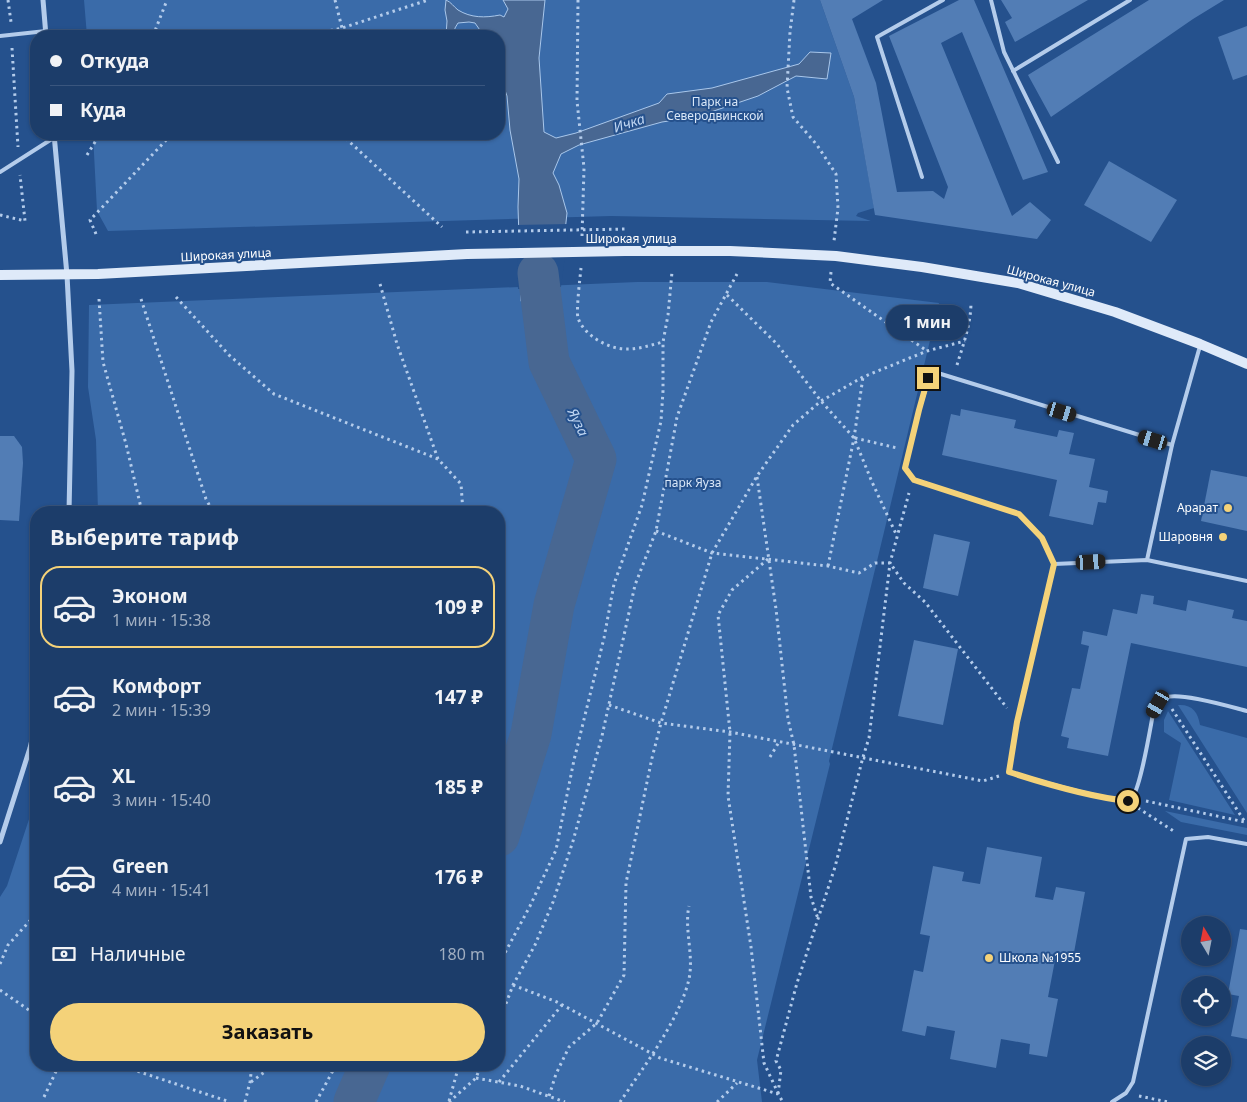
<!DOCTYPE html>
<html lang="ru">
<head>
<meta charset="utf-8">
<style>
  :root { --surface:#1c3d6a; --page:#294872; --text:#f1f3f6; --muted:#a0aec1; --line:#3a567e; --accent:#f4d279 }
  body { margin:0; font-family:"Noto Sans",sans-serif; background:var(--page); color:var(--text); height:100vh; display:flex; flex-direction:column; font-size:19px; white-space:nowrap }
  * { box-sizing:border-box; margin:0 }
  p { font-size:16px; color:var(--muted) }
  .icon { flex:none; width:28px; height:28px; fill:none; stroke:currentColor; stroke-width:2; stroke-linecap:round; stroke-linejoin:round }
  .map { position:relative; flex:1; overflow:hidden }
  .details { position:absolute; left:30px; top:506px; width:475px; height:565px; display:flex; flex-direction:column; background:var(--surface); border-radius:20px; box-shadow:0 1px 4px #0004,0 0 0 1px var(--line) }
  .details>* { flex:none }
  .banner { position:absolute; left:30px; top:30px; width:475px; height:110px; border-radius:20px; box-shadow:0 1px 4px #0004,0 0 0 1px var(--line); display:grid; align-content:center; height:110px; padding:0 20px; background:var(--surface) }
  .needle { width:32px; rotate:350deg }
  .controls { position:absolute; left:1181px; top:916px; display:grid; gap:10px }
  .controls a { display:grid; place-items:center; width:50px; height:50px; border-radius:50%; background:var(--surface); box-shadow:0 1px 4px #0004,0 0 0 1px var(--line); font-size:25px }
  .end { position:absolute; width:22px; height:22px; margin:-11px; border:6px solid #f4d279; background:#111; box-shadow:0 0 0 2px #111 }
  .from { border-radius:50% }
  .bubble { position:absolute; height:35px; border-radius:18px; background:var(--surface); box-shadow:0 1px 4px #0004,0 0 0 1px var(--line); font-size:16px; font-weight:700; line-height:35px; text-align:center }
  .car { position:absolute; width:15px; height:30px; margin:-15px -8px; border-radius:6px; box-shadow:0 0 4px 1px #0007; background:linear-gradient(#222 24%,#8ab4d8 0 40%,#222 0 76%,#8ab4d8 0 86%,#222 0) }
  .banner b { display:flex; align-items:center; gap:18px; height:48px; font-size:19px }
  .banner b+b { border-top:1px solid var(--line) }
  .banner i { width:12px; height:12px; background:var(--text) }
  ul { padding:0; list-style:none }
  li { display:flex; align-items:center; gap:15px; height:82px; margin:0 10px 8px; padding:0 10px; border:2px solid transparent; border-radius:20px }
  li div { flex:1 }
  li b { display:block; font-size:19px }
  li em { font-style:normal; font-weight:700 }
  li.active { border-color:var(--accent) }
  li>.icon { width:45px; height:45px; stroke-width:1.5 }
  h2 { padding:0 20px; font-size:22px; line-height:60px }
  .pay { display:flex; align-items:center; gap:12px; height:55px; padding:0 20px; font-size:19px }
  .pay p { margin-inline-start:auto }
  .cta { display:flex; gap:10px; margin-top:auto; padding:10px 20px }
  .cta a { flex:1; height:58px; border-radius:30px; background:var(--accent); color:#111; font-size:20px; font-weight:700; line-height:58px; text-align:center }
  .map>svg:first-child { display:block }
  .green { fill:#3a6ba9 }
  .water { fill:#486792; stroke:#a9c7eb }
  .pier { fill:#25518d }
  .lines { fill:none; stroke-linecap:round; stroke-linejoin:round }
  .river { stroke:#486792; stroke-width:41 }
  .building { fill:#527db5 }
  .path { stroke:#b4cceb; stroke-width:3; stroke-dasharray:2.5 4; stroke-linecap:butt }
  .service { stroke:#b4cceb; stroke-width:4 }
  .minor { stroke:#b4cceb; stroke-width:5 }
  .secondary { stroke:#dfeaf9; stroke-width:10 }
  .route { stroke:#f4d279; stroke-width:6 }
  .poi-dot { fill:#f4d279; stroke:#25518d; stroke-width:2 }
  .labels { text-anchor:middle; stroke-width:4; stroke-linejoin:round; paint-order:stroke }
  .park-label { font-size:12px; fill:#d9e7f8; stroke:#25518d }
  .street-label { font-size:12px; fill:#fff; stroke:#25518d }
  .poi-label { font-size:12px; fill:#fff; stroke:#25518d; text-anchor:end }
  .water-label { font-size:14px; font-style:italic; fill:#c0d6f2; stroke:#25518d }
</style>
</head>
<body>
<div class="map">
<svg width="1247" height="1102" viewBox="0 0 1247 1102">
  <rect width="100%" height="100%" fill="#25518d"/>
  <g class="green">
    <path d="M84,0H820L854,97L874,208L858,213L856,216L871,221L611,216L108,231L97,211L93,134H499V36H87Z"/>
    <path d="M637,282H767L939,303L829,761L830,764L757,1060L762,1102H0V897L7,886L36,798V1065H499V512H98L96,440L88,387L89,305Z"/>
    <path d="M1178,705C1192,704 1198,712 1200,725L1247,738V813Z"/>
    <path d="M1168,711L1235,815L1169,800L1181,743L1164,732V720Z"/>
    <path d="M1165,811L1247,828V835L1181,822Z"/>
  </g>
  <path class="water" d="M446,0C451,2 454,7 458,10C471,18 485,18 500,15L504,17L508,9L503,0H545L539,58L544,132L556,138L576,133L659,103L667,94L712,88L799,64L810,52L831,53L827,79L796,76L758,96L696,117L662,122L579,145L561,154L553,173L559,185L567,213L556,315L544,332L521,301L518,207L519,179L510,130L507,96L499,73V36H484L475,23L469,22L458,23L455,28L454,36H446L447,21L445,10Z"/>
  <path class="pier" d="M569,224L561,287L518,289L516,225Z"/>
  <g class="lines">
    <g class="river">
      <path d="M499,836L531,734L554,605L596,459L549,362L538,273"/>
      <path d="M354,1102L370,1065"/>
    </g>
  </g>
  <g class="building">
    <path d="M820,0H883L852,19L876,83L897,192L933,191L944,199L948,187L889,36L959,0H974L1048,172L1023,180L962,32L941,43L1012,216L1030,202L1051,220L1037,239L875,215L854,97Z"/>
    <path d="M1001,0H1088L1015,42L1005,22L1012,18Z"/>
    <path d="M1149,0H1224L1193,19L1051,117L1028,75Z"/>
    <path d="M1247,26V75L1233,80L1218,37Z"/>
    <path d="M1109,161L1177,200L1151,242L1084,205Z"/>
    <path d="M961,409L1016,420L1014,428L1057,437L1059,430L1074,433L1069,454L1095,459L1089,487L1108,491L1106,503L1098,502L1093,525L1049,516L1057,480L942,455L951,414L960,416Z"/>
    <path d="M0,436H14L22,447L23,463L19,521L0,520Z"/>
    <path d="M1211,470L1247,477V531L1201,521Z"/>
    <path d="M934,534L970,542L958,596L923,588Z"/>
    <path d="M1141,594L1154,596L1153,604L1186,611L1188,600L1234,610L1232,618L1247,621V667L1131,643L1108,756L1067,748L1069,738L1061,736L1072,688L1080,689L1089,646L1081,644L1083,631L1107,636L1113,609L1137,614Z"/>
    <path d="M914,640L958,649L943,725L898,716Z"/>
    <path d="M987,847L1042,857L1035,897L1053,900L1056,887L1085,892L1073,958L1056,955L1048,997L1058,999L1047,1057L1029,1054L1030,1044L1001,1039L996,1068L950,1059L955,1031L927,1026L925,1036L902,1031L914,970L923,972L930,936L920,934L933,866L964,872L962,881L980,884Z"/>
    <path d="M1240,929L1247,930V1039L1231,1036L1239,996L1228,994Z"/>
  </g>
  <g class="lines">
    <g class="path">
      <path d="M8,0L11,22"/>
      <path d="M335,0L342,28L343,36"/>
      <path d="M578,0L577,101L584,168L582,236"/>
      <path d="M794,0L790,32L787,88L793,117L817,145L836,174L838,208L834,241"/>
      <path d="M153,36L167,0"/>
      <path d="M305,36L342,28L428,0"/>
      <path d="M12,48L18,147"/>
      <path d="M341,134L442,227"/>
      <path d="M87,155L100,134"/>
      <path d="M0,215L25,221L20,175"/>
      <path d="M466,232L625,229"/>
      <path d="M96,234L90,220L172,134"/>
      <path d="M581,268C580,278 576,311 578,318C584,336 610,350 628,349C640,349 651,345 663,342"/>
      <path d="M831,272L830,283L927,351"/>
      <path d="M380,284L397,344L438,459L461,484L463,512"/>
      <path d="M727,295L777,344L821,401L854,438L872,482L896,534"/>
      <path d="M176,297L229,355L274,394L438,459"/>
      <path d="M99,299L103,362L126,444L142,512"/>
      <path d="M141,299L206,499L213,512"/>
      <path d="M957,365C963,345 971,324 971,302"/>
      <path d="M855,438L897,448"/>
      <path d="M757,477L776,609L788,719L794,745L811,897L818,919"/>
      <path d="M656,531L712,553L828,566L859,573L875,563H890L904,583L925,602L1007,708"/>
      <path d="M768,559L732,590L718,615L730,732L728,796L751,947L764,1063L778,1093"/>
      <path d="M828,566L854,438L863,377"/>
      <path d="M609,705L661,723L730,732L983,781L999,776"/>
      <path d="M1172,709L1245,822"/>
      <path d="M770,757L779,742"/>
      <path d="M1146,801L1245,822"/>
      <path d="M1138,808L1175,832"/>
      <path d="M0,964L8,945L36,914"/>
      <path d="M499,964L530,906L556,850L574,760L604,638L614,584L642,505L661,421L663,391V342L668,315L672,272"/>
      <path d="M513,985L557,1002L660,1058L778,1094L783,1102"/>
      <path d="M0,990L36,1015"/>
      <path d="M499,1022L513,985L535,945L553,902L573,841L602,736L635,585L656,531L677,417L711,322L737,274"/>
      <path d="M119,1065L230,1102"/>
      <path d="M476,1078L520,1086L565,1102"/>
      <path d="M251,1082L274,1065"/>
      <path d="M499,1082L562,1005"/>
      <path d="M778,1094L781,1070L776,1061L797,983L835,867L863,757L869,738L890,563L909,493"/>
      <path d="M549,1096L556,1074L569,1047L597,1023L624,975L626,883L652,758L661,723L712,553L757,476L793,425L821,401L863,377L927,351L965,341"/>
      <path d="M1139,1096L1168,1102"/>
      <path d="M44,1097L59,1065"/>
      <path d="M449,1101L459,1065"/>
      <path d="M245,1102L250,1082L252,1065"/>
      <path d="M316,1102L336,1065"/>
      <path d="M449,1102L476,1078L481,1065"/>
      <path d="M620,1102C643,1068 680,1019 689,979C694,955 684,929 689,906"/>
      <path d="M717,1102L737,1083"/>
    </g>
    <g class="service">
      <path d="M991,0L1004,52L1058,162"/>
      <path d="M0,36L46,31"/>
      <path d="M1013,71L1130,0"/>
      <path d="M0,172L55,137"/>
      <path d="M922,177L877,37L943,0"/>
      <path d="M1172,445L941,374L929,379L919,410L905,468L914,480L1019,514L1042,538L1054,564L1017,722L1009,772C1025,777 1123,806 1131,799C1140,792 1150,729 1153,714C1156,709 1159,702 1165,698C1177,691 1231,707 1247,711"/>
      <path d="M1147,560L1172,445L1200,346"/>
      <path d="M1054,564L1147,560L1247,581"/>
      <path d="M1112,1102L1126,1093L1133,1082L1186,839L1208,837L1247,844"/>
    </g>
    <g class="minor">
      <path d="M43,0L46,36"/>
      <path d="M54,134L67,275L72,371L69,512"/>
      <path d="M0,842L30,748L36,723"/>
    </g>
    <path class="secondary" d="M0,275L98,274L467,254L625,251H730L836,256L922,267L1018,283L1115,312L1200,344L1247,364"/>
  </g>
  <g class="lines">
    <path class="route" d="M928,378L919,410L905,468L914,480L1019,514L1042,538L1054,564L1017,722L1009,772C1046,784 1089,797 1128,801"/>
  </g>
  <g class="poi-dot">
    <circle cx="1228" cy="508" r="5"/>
    <circle cx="1223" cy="537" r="5"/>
    <circle cx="989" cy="958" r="5"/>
  </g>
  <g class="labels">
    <g class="park-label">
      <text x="715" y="106">Парк на<tspan x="715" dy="14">Северодвинской</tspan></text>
      <text x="693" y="487">парк Яуза</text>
    </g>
    <g class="street-label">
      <text x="631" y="243">Широкая улица</text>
      <text transform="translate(226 255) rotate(-3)" y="4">Широкая улица</text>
      <text transform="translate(1051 281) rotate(15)" y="4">Широкая улица</text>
    </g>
    <g class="poi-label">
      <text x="1218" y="512">Арарат</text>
      <text x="1213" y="541">Шаровня</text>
      <text x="999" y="962" text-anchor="start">Школа №1955</text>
    </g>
    <g class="water-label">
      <text transform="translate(629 123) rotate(-18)" y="5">Ичка</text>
      <text transform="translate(578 422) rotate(64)" y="5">Яуза</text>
    </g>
  </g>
</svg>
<div class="controls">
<a><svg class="needle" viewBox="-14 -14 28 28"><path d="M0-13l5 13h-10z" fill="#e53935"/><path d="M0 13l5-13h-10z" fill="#a0aec1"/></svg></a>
<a><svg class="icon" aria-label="locate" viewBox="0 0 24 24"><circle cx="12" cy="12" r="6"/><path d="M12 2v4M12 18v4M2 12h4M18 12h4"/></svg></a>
<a><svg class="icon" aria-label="layers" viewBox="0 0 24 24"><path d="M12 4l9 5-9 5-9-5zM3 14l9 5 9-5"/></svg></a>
</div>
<i class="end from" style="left:1128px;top:801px"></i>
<i class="end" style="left:928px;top:378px"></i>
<div class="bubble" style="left:886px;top:305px;width:82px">1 мин</div>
<i class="car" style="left:1062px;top:412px;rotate:107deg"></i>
<i class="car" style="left:1153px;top:440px;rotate:287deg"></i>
<i class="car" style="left:1091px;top:562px;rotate:87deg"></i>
<i class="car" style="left:1158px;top:704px;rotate:210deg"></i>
<div class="banner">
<b><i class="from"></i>Откуда</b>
<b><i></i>Куда</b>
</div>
<section class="details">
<h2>Выберите тариф</h2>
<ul>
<li class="active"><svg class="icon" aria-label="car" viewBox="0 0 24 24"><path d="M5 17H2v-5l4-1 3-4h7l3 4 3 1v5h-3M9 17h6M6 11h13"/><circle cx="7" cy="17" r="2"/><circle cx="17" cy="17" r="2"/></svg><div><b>Эконом</b><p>1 мин · 15:38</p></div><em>109 ₽</em></li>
<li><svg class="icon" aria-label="car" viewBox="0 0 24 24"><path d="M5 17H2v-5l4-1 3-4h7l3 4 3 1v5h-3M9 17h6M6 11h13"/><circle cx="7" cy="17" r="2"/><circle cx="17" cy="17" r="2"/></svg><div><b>Комфорт</b><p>2 мин · 15:39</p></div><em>147 ₽</em></li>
<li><svg class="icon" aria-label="car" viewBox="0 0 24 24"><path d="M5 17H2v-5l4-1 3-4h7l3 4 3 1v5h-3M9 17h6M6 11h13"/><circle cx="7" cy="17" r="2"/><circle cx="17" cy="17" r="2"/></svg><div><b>XL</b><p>3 мин · 15:40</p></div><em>185 ₽</em></li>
<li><svg class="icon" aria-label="car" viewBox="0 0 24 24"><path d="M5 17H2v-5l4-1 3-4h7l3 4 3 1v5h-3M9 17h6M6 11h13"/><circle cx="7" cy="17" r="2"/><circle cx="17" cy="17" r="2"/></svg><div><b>Green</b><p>4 мин · 15:41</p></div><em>176 ₽</em></li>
</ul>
<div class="pay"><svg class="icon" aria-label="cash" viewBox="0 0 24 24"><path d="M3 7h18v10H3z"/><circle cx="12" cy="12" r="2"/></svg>Наличные<p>180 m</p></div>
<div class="cta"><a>Заказать</a></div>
</section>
</div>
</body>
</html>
